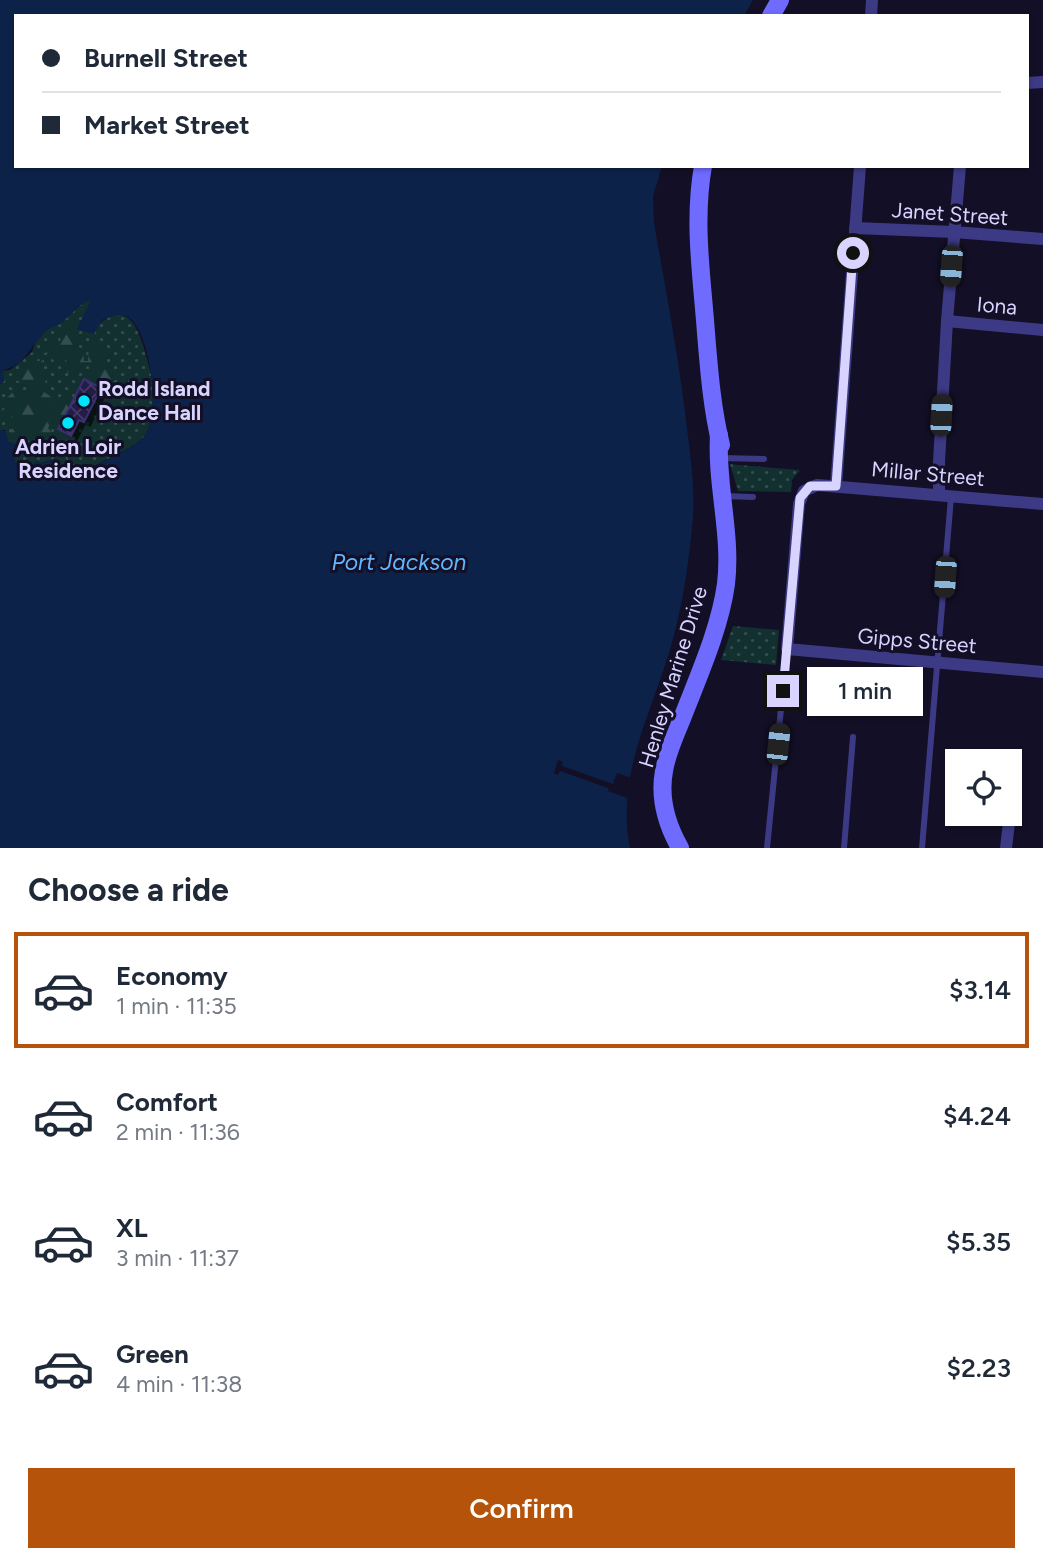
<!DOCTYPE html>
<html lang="en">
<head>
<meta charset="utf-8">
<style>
  :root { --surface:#fff; --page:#f6f6f7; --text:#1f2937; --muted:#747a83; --line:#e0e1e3; --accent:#b45309 }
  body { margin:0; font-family:Figtree,sans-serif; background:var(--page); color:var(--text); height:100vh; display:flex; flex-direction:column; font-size:26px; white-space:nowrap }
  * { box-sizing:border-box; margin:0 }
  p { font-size:23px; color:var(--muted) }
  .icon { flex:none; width:38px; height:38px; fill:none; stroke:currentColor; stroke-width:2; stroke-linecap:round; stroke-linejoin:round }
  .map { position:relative; height:848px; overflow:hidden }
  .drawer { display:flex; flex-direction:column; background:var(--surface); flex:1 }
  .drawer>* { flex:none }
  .top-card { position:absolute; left:14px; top:14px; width:1015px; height:154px; border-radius:0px; box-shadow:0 2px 5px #0004; display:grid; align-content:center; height:154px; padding:0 28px; background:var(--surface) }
  .controls { position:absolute; left:945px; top:749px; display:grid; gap:14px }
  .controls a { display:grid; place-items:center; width:77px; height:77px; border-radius:0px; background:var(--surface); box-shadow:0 2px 5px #0004; font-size:35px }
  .end { position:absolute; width:32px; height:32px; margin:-16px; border:9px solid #d9d4ff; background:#111; box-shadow:0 0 0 4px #111 }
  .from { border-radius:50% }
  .bubble { position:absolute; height:49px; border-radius:0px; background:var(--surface); box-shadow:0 2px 5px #0004; font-size:23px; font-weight:600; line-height:49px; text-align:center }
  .car { position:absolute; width:21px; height:42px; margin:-21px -10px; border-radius:9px; box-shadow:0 0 5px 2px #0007; background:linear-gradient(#222 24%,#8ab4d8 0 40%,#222 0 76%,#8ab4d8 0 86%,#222 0) }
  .top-card b { display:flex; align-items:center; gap:24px; height:66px; font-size:26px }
  .top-card b+b { border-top:2px solid var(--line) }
  .top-card i { width:18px; height:18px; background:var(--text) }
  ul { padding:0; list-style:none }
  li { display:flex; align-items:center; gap:21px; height:116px; margin:0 14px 10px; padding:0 14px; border:4px solid transparent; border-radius:0px }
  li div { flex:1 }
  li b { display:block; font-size:26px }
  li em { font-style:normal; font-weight:600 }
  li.selected { border-color:var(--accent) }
  li>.icon { width:63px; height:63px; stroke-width:1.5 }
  h2 { padding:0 28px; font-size:32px; line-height:84px }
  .button { display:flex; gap:14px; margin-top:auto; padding:14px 28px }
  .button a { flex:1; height:80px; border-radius:0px; background:var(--accent); color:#fff; font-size:28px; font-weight:600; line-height:80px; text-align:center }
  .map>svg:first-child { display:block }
  .grass { fill:url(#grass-dots) }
  .forest { fill:url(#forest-firs) }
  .water { fill:#0c2248 }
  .pier { fill:#130f26 }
  .building { fill:url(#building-cross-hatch); stroke:#3b2d73; stroke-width:2; filter:url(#shadow) }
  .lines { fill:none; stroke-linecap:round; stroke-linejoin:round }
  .service { stroke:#3d3a85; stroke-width:6 }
  .minor { stroke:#3d3a85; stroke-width:12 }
  .secondary { stroke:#6f6bff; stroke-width:18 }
  .route { stroke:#d9d4ff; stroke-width:9 }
  .poi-dot { fill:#00e5ff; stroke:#130f26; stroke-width:2.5 }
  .labels { text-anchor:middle; stroke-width:6; stroke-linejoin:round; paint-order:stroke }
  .street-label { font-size:21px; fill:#d9d4ff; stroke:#130f26 }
  .poi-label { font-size:21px; font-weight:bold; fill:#d9d4ff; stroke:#130f26; text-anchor:start }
  .water-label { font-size:23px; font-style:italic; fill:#62b6ff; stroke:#130f26 }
</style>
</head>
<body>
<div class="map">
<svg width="1043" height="848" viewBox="0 0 1043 848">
  <defs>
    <pattern id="grass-dots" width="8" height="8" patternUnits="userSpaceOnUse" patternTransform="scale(1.75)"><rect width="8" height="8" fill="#12302f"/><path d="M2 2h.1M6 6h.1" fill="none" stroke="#344d4e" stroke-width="1.8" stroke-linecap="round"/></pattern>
    <pattern id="forest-firs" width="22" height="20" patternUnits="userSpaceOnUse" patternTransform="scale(1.75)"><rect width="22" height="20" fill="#12302f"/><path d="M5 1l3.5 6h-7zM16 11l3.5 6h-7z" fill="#344d4e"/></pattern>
    <pattern id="building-cross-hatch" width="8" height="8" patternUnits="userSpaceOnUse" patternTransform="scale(1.75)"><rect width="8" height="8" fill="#241b47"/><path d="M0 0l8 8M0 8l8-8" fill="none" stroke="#433b63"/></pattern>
    <filter id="shadow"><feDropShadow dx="6" dy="3.5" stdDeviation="0" flood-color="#0009"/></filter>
  </defs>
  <rect width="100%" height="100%" fill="#130f26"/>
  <g class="grass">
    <path d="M86,300L91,301L78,329L90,332C124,298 136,319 146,355C153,380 162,417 142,439C131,449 85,470 70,478L66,471L58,468L54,459L25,468L15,462L12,452L16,444L8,442L5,430H0V385L4,381L2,371L10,370L32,352L35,343L47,329L63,321Z"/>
    <path d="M730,464L739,465L800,470L792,480L791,492L738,491Z"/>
    <path d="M733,626L779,630L776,665L721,660Z"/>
  </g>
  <g class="forest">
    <path d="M77,321L79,325L75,334L82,338L76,344L83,351L84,361H88L89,346L95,344L106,353V361L110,363L109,370L114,377V384L122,389L123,395L120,400L121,406L112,411L101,410L96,401L101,388L84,379L91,369V364L82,369L77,368L74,376L67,372L68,365L64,356L60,360V366L55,367L52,352L44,353L51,343H60L61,335L72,322Z"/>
    <path d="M44,360V363L40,368L46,378L44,392L50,396L55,404L66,399L71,404L58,429L51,423L48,428L54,436L58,437L60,433L72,442L73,455L66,457L65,464L62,466L56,457L47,455L40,460L39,455L34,451L27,453L9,432C15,427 19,420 16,413L12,412L11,420L4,419L0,425V414L6,407V399L14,391H26L29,388L26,382L11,380L13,373H20L31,362Z"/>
  </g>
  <path class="water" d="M0,0H753L744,16H16V166H662L653,196L654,223C666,291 679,359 687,428C691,461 696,495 692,528C688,569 681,614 669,653C649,718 616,778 630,848H0V430L6,431L8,442L16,444L12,452L15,462L25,468L31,466L36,461L43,463L54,459L57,460L58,468L66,471L70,478C85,470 132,449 142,439C162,417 151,332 128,317C119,312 110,316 102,320L94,334L77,329L90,302L89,300C77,306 70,316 60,324C55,327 50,327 45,332C27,349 29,362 2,371L4,381L0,385Z"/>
  <path class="pier" d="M558,760L563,762L562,766L613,784L617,773L632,778L630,799L608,791V788L560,771L558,775L554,773Z"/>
  <path class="building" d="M84,379L101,388L84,422L79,420L71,436L58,429Z"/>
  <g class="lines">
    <g class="service">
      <path d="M720,458L764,459"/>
      <path d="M723,496L753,497"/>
      <path d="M767,848L787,649"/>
      <path d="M844,848L853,737"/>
      <path d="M922,848L951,497"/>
    </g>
    <g class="minor">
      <path d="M871,16L872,0"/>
      <path d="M1027,83L1043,82"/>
      <path d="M855,228L954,232L1043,239"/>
      <path d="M947,321L1043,330"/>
      <path d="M836,486L860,166"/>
      <path d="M939,494V462L947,321L960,166"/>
      <path d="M1043,504L817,485L804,491L799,504L787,649L1043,672"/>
      <path d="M1010,812L1014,768"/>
      <path d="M1006,848L1010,814"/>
    </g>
    <g class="secondary">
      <path d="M771,16L780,0"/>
      <path d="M703,166C693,222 702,277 706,333C709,369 712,409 721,445"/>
      <path d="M680,848C667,825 659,798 664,771C667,752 676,734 683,716C699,675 720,628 726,584C732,534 716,485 719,435"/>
    </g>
  </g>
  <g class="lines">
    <path class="route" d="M783,691L800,498L810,486H836L853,253"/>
  </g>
  <g class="poi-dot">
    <circle cx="84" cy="401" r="7"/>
    <circle cx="68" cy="423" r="7"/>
  </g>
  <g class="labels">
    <g class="street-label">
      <text transform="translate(950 214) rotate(4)" y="7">Janet Street</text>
      <text transform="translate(997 306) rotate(5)" y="7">Iona</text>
      <text transform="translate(928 474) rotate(5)" y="7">Millar Street</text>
      <text transform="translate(917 641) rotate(5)" y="7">Gipps Street</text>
      <text transform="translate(673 677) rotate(-73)" y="7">Henley Marine Drive</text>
    </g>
    <g class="poi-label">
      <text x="98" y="396">Rodd Island<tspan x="98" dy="24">Dance Hall</tspan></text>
      <text x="68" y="454" text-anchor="middle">Adrien Loir<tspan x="68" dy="24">Residence</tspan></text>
    </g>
    <g class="water-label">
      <text x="399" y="570">Port Jackson</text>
    </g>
  </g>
</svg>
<div class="controls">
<a><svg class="icon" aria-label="locate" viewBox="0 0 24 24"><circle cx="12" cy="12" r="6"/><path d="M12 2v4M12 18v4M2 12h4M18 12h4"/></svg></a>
</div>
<i class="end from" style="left:853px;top:253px"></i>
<i class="end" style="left:783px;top:691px"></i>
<div class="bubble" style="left:807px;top:667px;width:116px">1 min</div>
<i class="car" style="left:951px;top:266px;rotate:184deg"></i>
<i class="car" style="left:941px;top:415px;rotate:3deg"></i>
<i class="car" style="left:945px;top:577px;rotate:184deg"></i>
<i class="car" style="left:778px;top:744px;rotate:6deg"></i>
<div class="top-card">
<b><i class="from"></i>Burnell Street</b>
<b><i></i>Market Street</b>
</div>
</div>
<section class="drawer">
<h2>Choose a ride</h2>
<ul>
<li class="selected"><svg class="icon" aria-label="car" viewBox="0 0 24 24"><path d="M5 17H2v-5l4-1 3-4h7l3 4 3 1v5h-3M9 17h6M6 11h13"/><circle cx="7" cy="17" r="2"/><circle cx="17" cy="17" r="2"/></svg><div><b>Economy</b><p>1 min · 11:35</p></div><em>$3.14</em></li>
<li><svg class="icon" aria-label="car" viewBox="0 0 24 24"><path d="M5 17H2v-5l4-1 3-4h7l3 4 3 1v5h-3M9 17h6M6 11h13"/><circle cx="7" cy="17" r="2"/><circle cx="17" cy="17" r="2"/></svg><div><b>Comfort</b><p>2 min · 11:36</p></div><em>$4.24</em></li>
<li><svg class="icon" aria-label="car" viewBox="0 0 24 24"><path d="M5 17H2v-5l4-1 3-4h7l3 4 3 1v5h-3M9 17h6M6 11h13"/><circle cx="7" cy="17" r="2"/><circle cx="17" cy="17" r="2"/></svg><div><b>XL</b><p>3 min · 11:37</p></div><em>$5.35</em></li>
<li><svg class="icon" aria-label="car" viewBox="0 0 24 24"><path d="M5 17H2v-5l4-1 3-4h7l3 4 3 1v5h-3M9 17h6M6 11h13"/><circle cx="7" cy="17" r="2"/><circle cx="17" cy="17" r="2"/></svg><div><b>Green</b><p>4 min · 11:38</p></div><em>$2.23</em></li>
</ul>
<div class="button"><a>Confirm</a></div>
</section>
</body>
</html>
